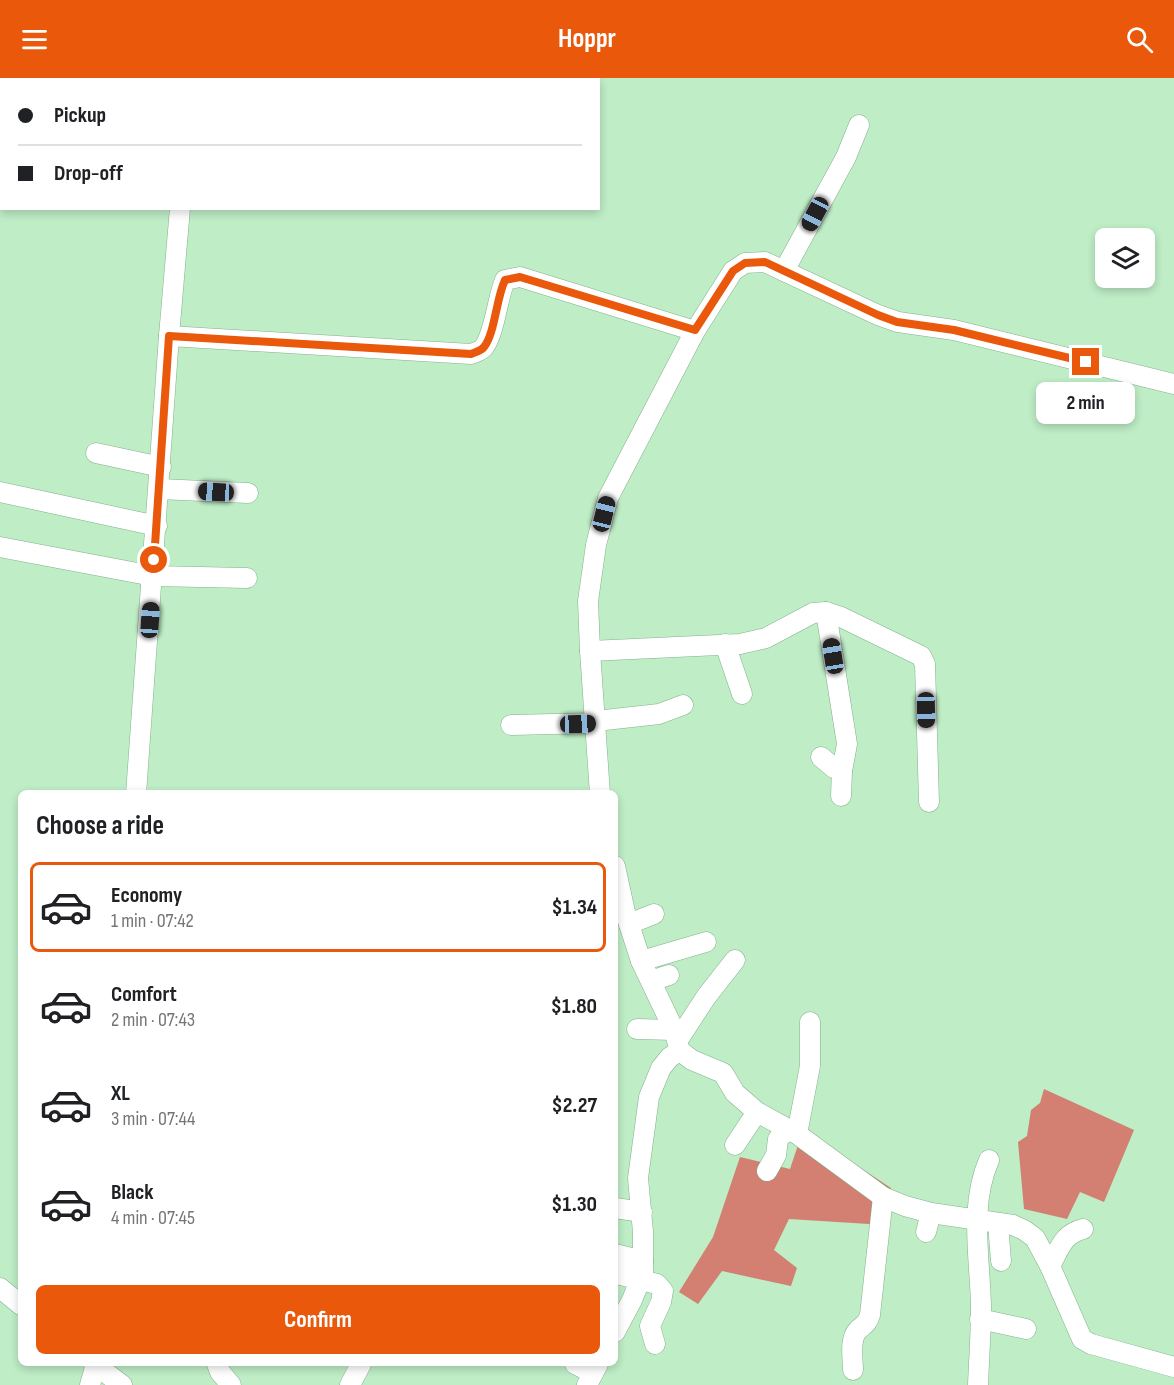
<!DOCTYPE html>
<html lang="en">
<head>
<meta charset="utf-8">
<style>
  :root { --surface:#fff; --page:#f2f2f2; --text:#202124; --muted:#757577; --line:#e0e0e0; --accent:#ea580c }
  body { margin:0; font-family:"Sofia Sans Condensed",sans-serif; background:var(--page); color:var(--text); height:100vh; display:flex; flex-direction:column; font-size:22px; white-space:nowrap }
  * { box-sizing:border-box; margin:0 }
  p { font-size:20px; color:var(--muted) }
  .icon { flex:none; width:33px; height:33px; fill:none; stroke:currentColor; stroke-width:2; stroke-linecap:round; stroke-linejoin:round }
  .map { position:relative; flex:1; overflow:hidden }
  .side { position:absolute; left:18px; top:712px; width:600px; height:576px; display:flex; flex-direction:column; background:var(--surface); border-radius:9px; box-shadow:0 3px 9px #0003 }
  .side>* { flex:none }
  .hud { position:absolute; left:0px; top:0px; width:600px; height:132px; box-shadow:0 3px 9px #0003; display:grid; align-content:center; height:132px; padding:0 18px; background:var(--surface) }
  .tools { position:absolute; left:1095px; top:150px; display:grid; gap:12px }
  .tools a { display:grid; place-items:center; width:60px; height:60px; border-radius:9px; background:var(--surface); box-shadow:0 3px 9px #0003; font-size:30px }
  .end { position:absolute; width:27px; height:27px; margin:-14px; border:8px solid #ea580c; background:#fff; box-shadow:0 0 0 3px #fff }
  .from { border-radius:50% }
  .bubble { position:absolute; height:42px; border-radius:9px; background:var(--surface); box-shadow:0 3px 9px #0003; font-size:20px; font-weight:700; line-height:42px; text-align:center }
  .car { position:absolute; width:18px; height:36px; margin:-18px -9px; border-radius:8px; box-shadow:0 0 4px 2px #0007; background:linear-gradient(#222 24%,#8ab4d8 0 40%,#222 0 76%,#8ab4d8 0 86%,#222 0) }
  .hud b { display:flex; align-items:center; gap:21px; height:57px; font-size:22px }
  .hud b+b { border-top:2px solid var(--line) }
  .hud i { width:15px; height:15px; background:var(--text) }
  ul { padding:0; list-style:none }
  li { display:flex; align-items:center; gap:18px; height:90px; margin:0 12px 9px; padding:0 6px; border:3px solid transparent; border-radius:9px }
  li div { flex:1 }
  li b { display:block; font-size:22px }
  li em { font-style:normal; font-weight:700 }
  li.selected { border-color:var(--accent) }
  li>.icon { width:54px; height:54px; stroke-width:1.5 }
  h2 { padding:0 18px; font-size:27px; line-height:72px }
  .primary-button { display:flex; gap:12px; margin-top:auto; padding:12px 18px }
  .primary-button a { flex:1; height:69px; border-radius:9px; background:var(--accent); color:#fff; font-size:24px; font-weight:700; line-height:69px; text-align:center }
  header { display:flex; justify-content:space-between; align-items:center; height:78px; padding:0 18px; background:var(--accent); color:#fff; font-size:27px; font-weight:700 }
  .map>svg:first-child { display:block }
  .forest { fill:#d37f72 }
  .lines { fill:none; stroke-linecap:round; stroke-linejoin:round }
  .minor-casing { stroke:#84b18c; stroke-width:21 }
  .minor { stroke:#fff; stroke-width:20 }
  .route { stroke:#ea580c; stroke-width:8 }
</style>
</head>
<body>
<header><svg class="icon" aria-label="menu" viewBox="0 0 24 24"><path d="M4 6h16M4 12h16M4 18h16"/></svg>Hoppr<svg class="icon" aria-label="search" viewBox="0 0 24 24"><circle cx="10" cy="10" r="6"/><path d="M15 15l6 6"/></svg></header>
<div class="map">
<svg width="1174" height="1307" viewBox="0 0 1174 1307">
  <rect width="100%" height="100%" fill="#beedc6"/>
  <g class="forest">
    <path d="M1044,1011L1134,1052L1104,1124L1080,1114L1067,1141L1024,1131L1018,1064L1027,1058L1031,1032L1040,1025Z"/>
    <path d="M803,1052L891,1110L885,1147L789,1141L774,1172L797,1190L791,1208L722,1193L698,1226L679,1214L713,1159L740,1079L790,1091Z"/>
  </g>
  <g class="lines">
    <g class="minor-casing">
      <g id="minor">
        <path d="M191,2V0"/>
        <path d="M784,193L846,79L859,47"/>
        <path d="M169,258L471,276C476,274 481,273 484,269C495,254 497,221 505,202L520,199L695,253"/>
        <path d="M96,375L161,389"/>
        <path d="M159,411L248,415"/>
        <path d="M0,414L157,448"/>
        <path d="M0,469L153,498L247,500"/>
        <path d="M826,534L847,666L842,693L841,718"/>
        <path d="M725,566L742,616"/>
        <path d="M590,573L740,566L766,560L813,535L826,534L841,539L921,578L925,586L929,724"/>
        <path d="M511,647L596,645L605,642L659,636L683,627"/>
        <path d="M821,679L834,690L842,693"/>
        <path d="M136,716L169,258L180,130"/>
        <path d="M600,716L590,573L588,523L596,467L608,420L695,253L733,193L745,185L765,184L878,237L898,244L954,252L1174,306"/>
        <path d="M615,788L625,834L641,883L674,952L680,973L692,982L723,995L735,1015L757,1034L797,1056L883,1119L905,1128L931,1135L1013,1147L1024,1152L1035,1160L1050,1188L1082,1261L1091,1266L1174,1289"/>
        <path d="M629,846L654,836"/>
        <path d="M641,883L706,864"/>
        <path d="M651,903L669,897"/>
        <path d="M637,951L674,952"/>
        <path d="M678,962L706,919L735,882"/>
        <path d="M797,1056L810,988V944"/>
        <path d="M735,1067L757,1034"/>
        <path d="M767,1093L776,1077L778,1061L788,1051"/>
        <path d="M615,1130L642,1134"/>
        <path d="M998,1145L1001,1183"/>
        <path d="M926,1154L931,1135"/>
        <path d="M615,1176L643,1183"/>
        <path d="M1050,1188C1060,1170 1063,1156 1083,1151"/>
        <path d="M617,1196L657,1206L663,1213L661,1224L650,1248L655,1266"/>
        <path d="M0,1210L21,1227"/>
        <path d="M980,1241L1026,1251"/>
        <path d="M615,1254L632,1222L643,1195V1154L638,1100L649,1019L661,990L670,979L680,973"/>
        <path d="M94,1286L122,1307"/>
        <path d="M217,1286L220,1294L231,1307"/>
        <path d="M575,1286L593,1295"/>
        <path d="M853,1292C853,1281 849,1261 858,1252C864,1246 866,1248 870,1237L883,1119"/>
        <path d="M90,1307L96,1286"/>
        <path d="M350,1307L361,1286"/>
        <path d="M587,1307L598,1286"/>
        <path d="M978,1307C979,1281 981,1255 981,1228C980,1180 969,1128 989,1082"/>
      </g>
    </g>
    <use href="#minor" class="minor"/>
  </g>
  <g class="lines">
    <path class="route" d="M154,482L169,258L471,276C476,274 481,273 484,269C495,255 496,221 505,202L520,199L695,252L733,193L745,185L765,184L878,237L897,244L954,252L1086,284"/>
  </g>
</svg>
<div class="tools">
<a><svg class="icon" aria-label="layers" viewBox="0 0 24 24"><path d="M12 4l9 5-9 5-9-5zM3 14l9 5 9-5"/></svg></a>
</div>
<i class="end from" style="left:154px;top:482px"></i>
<i class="end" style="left:1086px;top:284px"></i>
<div class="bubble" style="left:1036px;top:304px;width:99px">2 min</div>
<i class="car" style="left:815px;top:136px;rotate:208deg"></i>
<i class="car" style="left:216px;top:414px;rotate:273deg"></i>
<i class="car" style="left:604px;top:436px;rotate:14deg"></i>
<i class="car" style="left:150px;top:542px;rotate:4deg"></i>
<i class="car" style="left:833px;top:578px;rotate:351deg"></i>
<i class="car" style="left:926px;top:632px;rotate:179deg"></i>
<i class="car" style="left:578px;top:646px;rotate:88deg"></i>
<div class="hud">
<b><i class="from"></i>Pickup</b>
<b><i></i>Drop-off</b>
</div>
<section class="side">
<h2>Choose a ride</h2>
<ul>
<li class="selected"><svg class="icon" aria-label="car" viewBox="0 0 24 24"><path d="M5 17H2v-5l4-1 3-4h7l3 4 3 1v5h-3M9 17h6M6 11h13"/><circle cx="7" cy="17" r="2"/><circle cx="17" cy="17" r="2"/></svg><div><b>Economy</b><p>1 min · 07:42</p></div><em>$1.34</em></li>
<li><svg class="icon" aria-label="car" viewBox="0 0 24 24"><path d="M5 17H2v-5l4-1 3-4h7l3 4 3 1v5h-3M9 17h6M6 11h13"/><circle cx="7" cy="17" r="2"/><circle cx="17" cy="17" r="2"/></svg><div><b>Comfort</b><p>2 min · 07:43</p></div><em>$1.80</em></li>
<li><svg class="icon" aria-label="car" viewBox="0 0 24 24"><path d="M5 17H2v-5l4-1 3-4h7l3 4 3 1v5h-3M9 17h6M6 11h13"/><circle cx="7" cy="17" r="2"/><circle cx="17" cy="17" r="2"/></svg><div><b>XL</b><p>3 min · 07:44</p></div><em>$2.27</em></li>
<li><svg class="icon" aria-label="car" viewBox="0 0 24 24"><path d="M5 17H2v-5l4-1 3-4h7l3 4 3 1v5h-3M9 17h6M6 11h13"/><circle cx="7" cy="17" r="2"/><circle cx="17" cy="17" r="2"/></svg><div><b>Black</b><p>4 min · 07:45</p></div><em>$1.30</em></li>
</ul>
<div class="primary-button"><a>Confirm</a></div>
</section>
</div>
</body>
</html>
